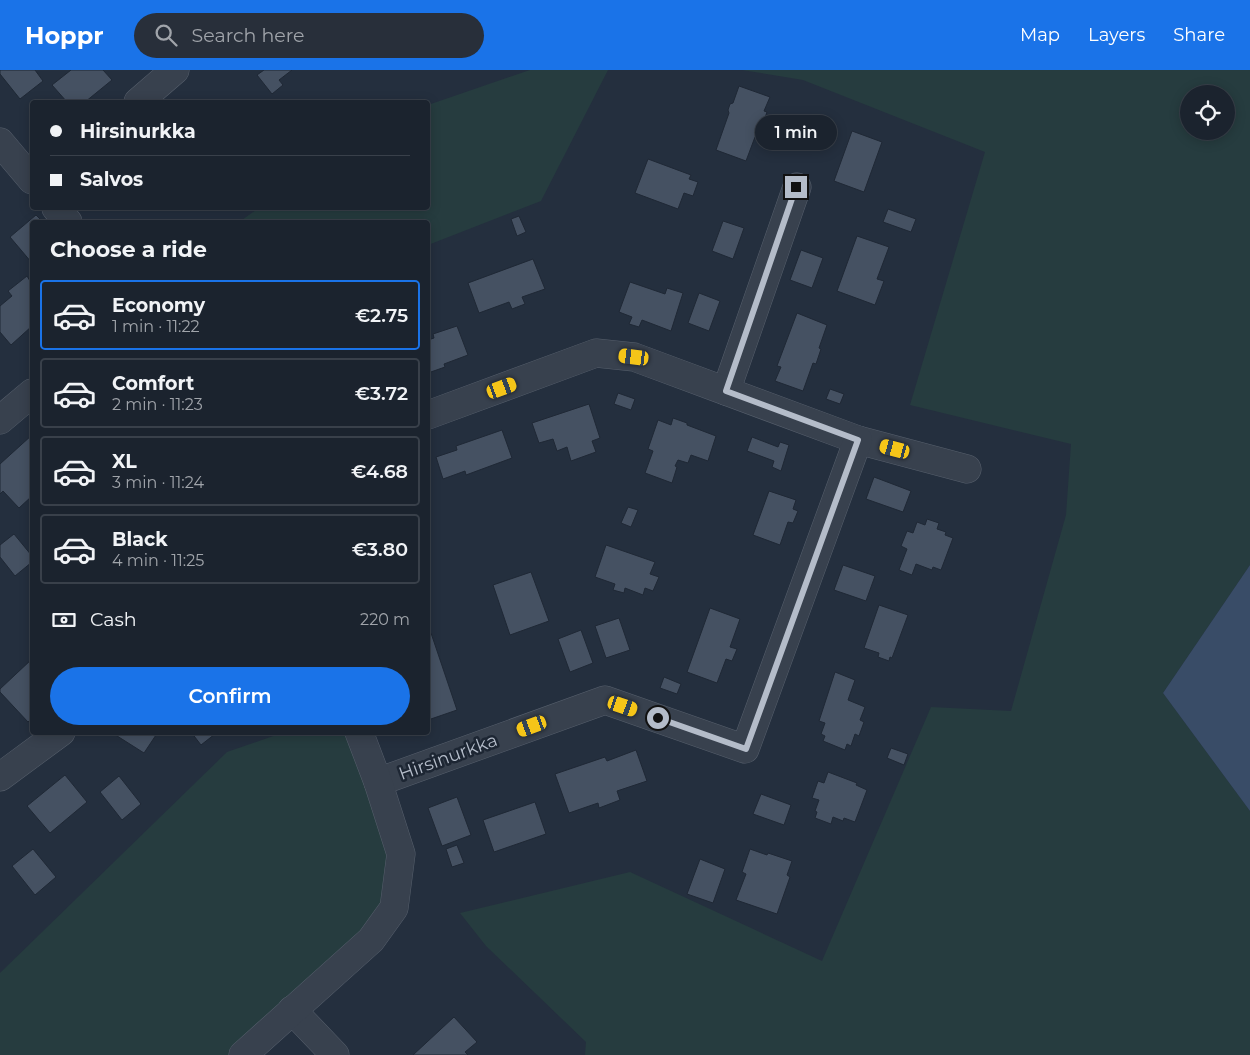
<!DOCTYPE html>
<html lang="en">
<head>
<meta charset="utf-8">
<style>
  :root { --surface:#1b232e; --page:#282f3a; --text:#f1f3f6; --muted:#a0a4aa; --line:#39404a; --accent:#1a73e8 }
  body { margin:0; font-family:Montserrat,sans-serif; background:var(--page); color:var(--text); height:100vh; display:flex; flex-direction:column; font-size:19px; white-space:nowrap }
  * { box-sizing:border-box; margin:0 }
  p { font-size:16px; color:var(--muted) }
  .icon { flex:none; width:28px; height:28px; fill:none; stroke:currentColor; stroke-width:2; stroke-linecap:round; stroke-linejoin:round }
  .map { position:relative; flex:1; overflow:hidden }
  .sheet { position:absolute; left:30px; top:150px; width:400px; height:515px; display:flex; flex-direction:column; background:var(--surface); border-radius:5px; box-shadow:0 2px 12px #0003,0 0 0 1px var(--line) }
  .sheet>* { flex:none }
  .hud { position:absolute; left:30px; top:30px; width:400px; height:110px; border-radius:5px; box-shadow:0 2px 12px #0003,0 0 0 1px var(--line); display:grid; align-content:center; height:110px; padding:0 20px; background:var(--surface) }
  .fabs { position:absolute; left:1180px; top:15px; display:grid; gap:10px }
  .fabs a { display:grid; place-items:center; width:55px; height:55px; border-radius:50%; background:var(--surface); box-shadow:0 2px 12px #0003,0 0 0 1px var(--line); font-size:25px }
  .end { position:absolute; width:22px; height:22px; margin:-11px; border:6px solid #b4bcc9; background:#111; box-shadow:0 0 0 2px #111 }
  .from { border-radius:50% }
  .bubble { position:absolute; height:35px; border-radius:18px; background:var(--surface); box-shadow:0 2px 12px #0003,0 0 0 1px var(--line); font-size:16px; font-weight:600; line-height:35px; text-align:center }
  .car { position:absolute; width:15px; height:30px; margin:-15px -8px; border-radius:6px; box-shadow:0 0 4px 1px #0007; background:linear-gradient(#f5c518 24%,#345 0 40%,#f5c518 0 76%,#345 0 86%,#f5c518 0) }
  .hud b { display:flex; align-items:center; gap:18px; height:48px; font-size:19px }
  .hud b+b { border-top:1px solid var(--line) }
  .hud i { width:12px; height:12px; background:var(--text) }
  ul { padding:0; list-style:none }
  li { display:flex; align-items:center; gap:15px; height:70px; margin:0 10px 8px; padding:0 10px; border:2px solid var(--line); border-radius:5px }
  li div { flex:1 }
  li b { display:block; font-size:19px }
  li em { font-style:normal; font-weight:600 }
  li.on { border-color:var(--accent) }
  li>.icon { width:45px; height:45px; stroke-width:1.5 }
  h2 { padding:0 20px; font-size:22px; line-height:60px }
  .pay { display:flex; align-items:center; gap:12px; height:55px; padding:0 20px; font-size:19px }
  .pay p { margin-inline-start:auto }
  .button { display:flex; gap:10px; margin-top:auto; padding:10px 20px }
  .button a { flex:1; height:58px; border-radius:30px; background:var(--accent); color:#fff; font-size:20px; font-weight:600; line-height:58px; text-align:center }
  header { display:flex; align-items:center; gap:30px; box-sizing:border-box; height:70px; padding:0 25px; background:var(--accent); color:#fff }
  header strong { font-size:24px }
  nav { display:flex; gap:28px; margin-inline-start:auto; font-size:18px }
  .search { width:350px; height:45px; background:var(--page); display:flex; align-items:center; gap:12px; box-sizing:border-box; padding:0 18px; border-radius:28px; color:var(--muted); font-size:19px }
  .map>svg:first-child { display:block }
  .green { fill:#263c3f; fill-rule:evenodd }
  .water { fill:#394c67 }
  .building { fill:#455162; stroke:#1f2835 }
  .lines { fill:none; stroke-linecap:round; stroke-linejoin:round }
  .minor-casing { stroke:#565f6c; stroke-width:29 }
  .minor { stroke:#38414e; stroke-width:28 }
  .route { stroke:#b4bcc9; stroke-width:6 }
  .labels { text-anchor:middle; stroke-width:5; stroke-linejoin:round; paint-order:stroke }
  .street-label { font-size:18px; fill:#b4bcc9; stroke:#1d2633 }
</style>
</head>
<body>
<header>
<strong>Hoppr</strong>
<div class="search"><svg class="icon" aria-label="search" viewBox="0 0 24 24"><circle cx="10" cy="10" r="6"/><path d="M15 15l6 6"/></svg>Search here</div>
<nav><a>Map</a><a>Layers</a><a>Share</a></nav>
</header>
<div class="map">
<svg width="1250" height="985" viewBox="0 0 1250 985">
  <rect width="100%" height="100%" fill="#242f3e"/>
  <g class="green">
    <path d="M530,0H608L541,131L428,175V152H239L259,138H428V35Z"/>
    <path d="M742,0H1250V495L1163,623L1250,741V985H585L586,972L486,876L460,843L630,802L822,891L931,637L1011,641L1066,445L1071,374L910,335L985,82L803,10ZM1189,24H1226V61H1189Z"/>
    <path d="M282,663H359L378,712L394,838L243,985H0V903L227,682Z"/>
  </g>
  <path class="water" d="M1250,495V741L1163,623Z"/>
  <g class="building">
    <path d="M0,0H35L43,11L20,29L0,4Z"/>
    <path d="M71,0H103L112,10L85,32H67L52,15Z"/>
    <path d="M264,0H292L279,10L283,15L272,24L257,5Z"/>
    <path d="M739,16L770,27L764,41L767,42L763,53H764L759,68L755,67L746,91L716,80L729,43L728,40L730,34L733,33Z"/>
    <path d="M852,61L882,72L864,122L834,111Z"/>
    <path d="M648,89L691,105L689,109L698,112L693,126L684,123L678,139L635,123Z"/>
    <path d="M888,139L916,149L911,162L883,152Z"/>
    <path d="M36,145L43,152H32V193L10,167Z"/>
    <path d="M519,146L526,162L517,166L511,149Z"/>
    <path d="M723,151L744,158L733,189L712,181Z"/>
    <path d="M857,166L889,177L877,209L884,211L875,235L837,221Z"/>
    <path d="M801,180L823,188L812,218L790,210Z"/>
    <path d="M533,189L545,219L522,227L525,234L512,239L509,232L479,243L468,213Z"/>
    <path d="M27,206L30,211L32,209V256L11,275L0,262V236L12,226L8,221Z"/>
    <path d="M630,212L665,224L667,218L683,223L671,261L642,250L639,257L629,254L632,247L619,242Z"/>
    <path d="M699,223L720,231L709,261L688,253Z"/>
    <path d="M797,243L827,255L819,278L821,279L816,294L813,293L803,321L775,311L781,297L777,296Z"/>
    <path d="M457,256L468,285L444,294L445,297L428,303V270L434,268L433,264Z"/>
    <path d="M830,319L844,324L840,334L826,329Z"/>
    <path d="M618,323L635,329L631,340L614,334Z"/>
    <path d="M589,334L600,368L592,371L596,382L571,391L567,377L557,381L553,369L539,373L532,353Z"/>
    <path d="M673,348L687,353V355L716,366L708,391L691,385L688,393L678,390L675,396L677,397L672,413L645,403L653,381L648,379L658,350L671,355Z"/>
    <path d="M502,360L512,388L466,405L465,401L443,409L436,387L457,380L456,376Z"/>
    <path d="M32,365V426L19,438L3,421L0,424V394Z"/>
    <path d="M752,367L778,377L780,372L789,375L781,401L772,397L774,391L747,381Z"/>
    <path d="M874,407L911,421L903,442L866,429Z"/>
    <path d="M769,421L796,430L793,439L798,441L793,453L788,452L780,475L753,465Z"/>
    <path d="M628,437L638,440L631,457L621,453Z"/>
    <path d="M927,449L939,453L937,459L946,462L945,465L953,468L941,500L933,497L932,500L916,494L912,505L899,500L907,479L901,476L907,461L913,463L917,452L925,455Z"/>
    <path d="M14,464L32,486V492L15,506L0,487V475Z"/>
    <path d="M606,475L655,492L650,504L659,507L653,521L645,518L643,525L625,518L624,523L613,520L615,514L595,507Z"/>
    <path d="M843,495L875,506L866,531L834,520Z"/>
    <path d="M531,502L549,551L510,565L493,515Z"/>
    <path d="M879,535L908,545L892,588L890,587L889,591L878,587L879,583L864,578Z"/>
    <path d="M710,538L740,549L730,577L737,579L732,591L726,589L717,613L687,602Z"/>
    <path d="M619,548L630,580L606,588L595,556Z"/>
    <path d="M581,560L593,593L570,602L558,569Z"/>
    <path d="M431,563L457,640L428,650V564Z"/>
    <path d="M32,589V648L28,652L0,622V619Z"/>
    <path d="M835,602L855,610L848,630L865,637L860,650L864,652L859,666L855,664L851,676L847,674L845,680L823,671L825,666L821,664L825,653L819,651Z"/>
    <path d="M664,607L681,614L677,624L660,618Z"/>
    <path d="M115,662H158L144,683L114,664Z"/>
    <path d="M191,662H214L215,664L201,675Z"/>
    <path d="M891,678L908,684L904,695L887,688Z"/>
    <path d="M636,680L647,711L617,721L620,730L599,738L598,733L569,743L555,704L605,687L607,691Z"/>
    <path d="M828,702L857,713L856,715L867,720L855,752L844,748L843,751L833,747L831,754L815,748L817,742L815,741L819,730L812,728L818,711L824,713Z"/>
    <path d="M65,705L87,732L50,763L27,736Z"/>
    <path d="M119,706L141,734L122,750L100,722Z"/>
    <path d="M761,724L791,735L784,755L753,744Z"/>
    <path d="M457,727L471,765L442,776L428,738Z"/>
    <path d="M535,732L546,764L494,782L483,750Z"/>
    <path d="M457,775L464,793L452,797L446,779Z"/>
    <path d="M33,779L56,807L35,825L12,796Z"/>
    <path d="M750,779L767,785L768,783L792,791L787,805L790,807L777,844L736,830L746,804L742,802Z"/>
    <path d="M700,789L725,799L713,833L687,824Z"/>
    <path d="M454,947L477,972L465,982L468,985H413Z"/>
  </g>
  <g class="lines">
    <g class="minor-casing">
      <g id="minor">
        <path d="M138,32L175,0"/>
        <path d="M0,72L32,110"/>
        <path d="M56,138L68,152"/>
        <path d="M726,321L797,117"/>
        <path d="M428,345L596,283L634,287L858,370L967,399"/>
        <path d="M0,350L32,323"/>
        <path d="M0,707L61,662"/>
        <path d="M378,712L605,630L745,679L858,370"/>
        <path d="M292,940L335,985"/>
        <path d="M243,985L371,870L394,838L401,784L378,712L359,662"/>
      </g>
    </g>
    <use href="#minor" class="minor"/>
  </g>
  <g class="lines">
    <path class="route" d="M658,648L746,679L858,370L726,321L796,117"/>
  </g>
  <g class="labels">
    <g class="street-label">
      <text transform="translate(448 687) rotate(-20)" y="6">Hirsinurkka</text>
    </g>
  </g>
</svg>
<div class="fabs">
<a><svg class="icon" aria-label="locate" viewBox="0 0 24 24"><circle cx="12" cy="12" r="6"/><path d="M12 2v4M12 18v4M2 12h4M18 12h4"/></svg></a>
</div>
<i class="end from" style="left:658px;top:648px"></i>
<i class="end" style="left:796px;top:117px"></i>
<div class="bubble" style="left:755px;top:45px;width:82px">1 min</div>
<i class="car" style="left:634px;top:287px;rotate:277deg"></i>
<i class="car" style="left:502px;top:318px;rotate:70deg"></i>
<i class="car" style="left:895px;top:379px;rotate:285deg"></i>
<i class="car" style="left:623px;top:636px;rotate:109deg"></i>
<i class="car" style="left:532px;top:656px;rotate:250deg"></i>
<div class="hud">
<b><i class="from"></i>Hirsinurkka</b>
<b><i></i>Salvos</b>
</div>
<section class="sheet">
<h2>Choose a ride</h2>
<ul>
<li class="on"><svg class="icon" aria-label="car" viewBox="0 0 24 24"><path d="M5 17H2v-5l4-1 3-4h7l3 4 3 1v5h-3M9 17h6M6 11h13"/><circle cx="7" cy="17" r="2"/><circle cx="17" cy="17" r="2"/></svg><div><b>Economy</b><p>1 min · 11:22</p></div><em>€2.75</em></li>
<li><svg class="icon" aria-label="car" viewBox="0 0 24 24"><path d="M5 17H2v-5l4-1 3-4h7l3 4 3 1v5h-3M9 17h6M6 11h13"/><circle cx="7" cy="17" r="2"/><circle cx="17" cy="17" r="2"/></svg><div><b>Comfort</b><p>2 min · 11:23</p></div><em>€3.72</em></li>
<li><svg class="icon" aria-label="car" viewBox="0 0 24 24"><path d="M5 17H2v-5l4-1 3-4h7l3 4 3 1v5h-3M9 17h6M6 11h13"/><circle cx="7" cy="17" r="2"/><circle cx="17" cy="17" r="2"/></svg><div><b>XL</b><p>3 min · 11:24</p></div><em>€4.68</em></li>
<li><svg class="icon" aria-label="car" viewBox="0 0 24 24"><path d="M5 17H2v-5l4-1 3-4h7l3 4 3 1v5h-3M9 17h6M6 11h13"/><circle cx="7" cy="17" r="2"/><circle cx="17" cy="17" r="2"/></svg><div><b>Black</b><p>4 min · 11:25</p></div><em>€3.80</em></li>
</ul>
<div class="pay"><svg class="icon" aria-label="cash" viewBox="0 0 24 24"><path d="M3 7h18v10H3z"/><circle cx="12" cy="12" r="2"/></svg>Cash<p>220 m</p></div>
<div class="button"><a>Confirm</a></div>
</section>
</div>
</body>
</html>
